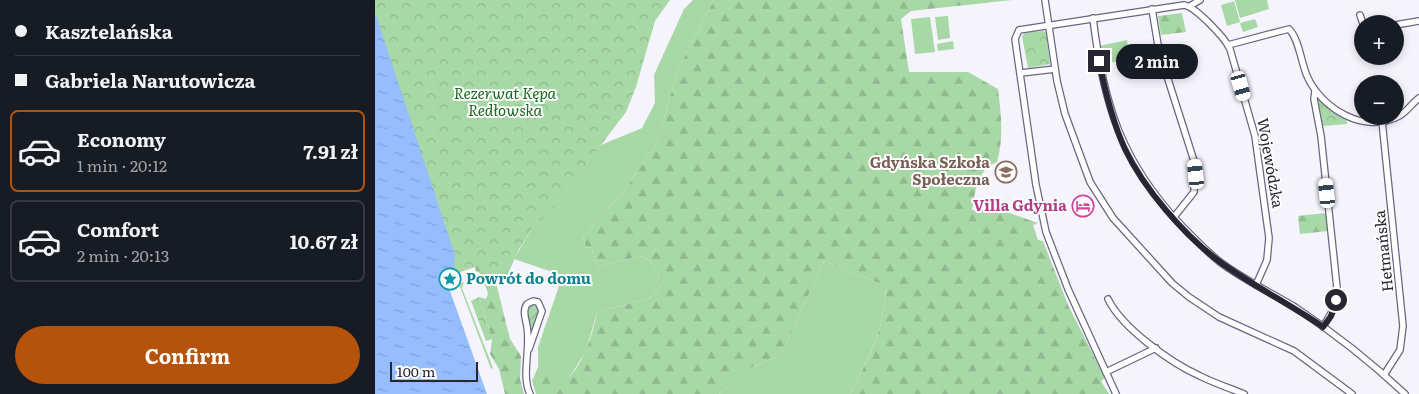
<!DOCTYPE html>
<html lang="en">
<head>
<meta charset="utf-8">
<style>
  :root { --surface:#171b24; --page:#242831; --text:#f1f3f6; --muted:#9ea1a6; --line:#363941; --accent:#b45309 }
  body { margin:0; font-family:Literata,serif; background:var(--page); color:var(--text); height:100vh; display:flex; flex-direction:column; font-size:19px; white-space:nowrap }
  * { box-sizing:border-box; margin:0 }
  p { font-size:16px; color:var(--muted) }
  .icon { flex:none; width:28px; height:28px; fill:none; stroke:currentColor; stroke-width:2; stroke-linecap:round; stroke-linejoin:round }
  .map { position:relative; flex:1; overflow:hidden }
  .drawer { display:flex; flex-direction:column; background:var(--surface); width:375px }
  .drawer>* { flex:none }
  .hud { display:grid; align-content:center; height:110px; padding:0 15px; background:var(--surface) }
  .tools { position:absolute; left:979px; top:15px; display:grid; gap:10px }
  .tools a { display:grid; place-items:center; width:50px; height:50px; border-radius:50%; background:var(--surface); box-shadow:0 2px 8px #0003; font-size:25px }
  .scale { position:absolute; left:15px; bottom:12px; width:88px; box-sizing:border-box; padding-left:5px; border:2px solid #282633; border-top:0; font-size:14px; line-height:18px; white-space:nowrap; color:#282633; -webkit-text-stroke:4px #fff; paint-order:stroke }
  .end { position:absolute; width:22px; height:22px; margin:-11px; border:6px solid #282633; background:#fff; box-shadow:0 0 0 2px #fff }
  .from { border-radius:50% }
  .bubble { position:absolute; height:35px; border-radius:18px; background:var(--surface); box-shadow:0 2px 8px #0003; font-size:16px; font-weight:700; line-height:35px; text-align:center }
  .car { position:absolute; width:15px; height:30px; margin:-15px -8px; border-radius:6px; box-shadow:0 0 4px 1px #0007; background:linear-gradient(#fff 24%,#345 0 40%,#fff 0 76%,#345 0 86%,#fff 0) }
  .hud b { display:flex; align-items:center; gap:18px; height:48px; font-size:19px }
  .hud b+b { border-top:1px solid var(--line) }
  .hud i { width:12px; height:12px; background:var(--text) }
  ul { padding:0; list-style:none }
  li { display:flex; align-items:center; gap:15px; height:82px; margin:0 10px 8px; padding:0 5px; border:2px solid var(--line); border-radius:8px }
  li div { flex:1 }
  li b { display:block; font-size:19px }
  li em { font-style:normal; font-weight:700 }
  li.current { border-color:var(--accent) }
  li>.icon { width:45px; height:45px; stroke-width:1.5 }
  .cta { display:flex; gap:10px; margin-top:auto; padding:10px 15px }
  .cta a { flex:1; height:58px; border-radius:30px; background:var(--accent); color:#fff; font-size:20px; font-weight:700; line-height:58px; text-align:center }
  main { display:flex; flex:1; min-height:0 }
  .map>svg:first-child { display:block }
  .grass { fill:#a7d8a6 }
  .forest { fill:url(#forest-firs) }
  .park { fill:url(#park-crowns) }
  .garden { fill:url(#garden-furrows) }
  .water { fill:url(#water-ripples) }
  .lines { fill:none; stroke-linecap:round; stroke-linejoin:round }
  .minor-casing { stroke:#6a6585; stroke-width:8 }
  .minor { stroke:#fff; stroke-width:5.5 }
  .route { stroke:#282633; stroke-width:6 }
  .labels { text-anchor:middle; stroke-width:4; stroke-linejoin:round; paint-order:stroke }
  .park-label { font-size:15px; font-style:italic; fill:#17681f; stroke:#fff }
  .education-label { font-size:15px; font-weight:bold; fill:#785e54; stroke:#fff; text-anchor:end }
  .street-label { font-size:15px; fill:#282633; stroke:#fff }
  .hotel-label { font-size:15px; font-weight:bold; fill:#b23c85; stroke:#fff; text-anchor:end }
  .culture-label { font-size:15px; font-weight:bold; fill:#0d838f; stroke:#fff; text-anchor:start }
</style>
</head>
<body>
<main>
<section class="drawer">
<div class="hud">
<b><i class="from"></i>Kasztelańska</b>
<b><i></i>Gabriela Narutowicza</b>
</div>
<ul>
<li class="current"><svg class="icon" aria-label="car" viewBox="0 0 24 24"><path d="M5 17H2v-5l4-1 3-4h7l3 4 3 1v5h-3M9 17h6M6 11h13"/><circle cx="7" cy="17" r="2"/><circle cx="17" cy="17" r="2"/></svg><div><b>Economy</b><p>1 min · 20:12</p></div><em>7.91 zł</em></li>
<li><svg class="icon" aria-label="car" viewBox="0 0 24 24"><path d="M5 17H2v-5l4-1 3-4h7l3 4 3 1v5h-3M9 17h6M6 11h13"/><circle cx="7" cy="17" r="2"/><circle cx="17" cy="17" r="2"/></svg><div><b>Comfort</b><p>2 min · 20:13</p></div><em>10.67 zł</em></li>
</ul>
<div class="cta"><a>Confirm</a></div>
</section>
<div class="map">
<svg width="1044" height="394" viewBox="0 0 1044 394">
  <defs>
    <pattern id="forest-firs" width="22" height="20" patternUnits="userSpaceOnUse" patternTransform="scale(1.25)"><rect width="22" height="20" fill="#a7d8a6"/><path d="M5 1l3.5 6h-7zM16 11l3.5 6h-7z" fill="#90b98f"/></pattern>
    <pattern id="park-crowns" width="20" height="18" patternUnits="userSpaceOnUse" patternTransform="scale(1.25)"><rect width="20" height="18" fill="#a7d8a6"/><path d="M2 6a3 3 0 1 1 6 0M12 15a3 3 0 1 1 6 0" fill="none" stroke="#90b98f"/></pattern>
    <pattern id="garden-furrows" width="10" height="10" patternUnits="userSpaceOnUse" patternTransform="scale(1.25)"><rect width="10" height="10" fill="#a7d8a6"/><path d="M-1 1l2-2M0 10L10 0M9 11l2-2" fill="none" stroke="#90b98f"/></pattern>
    <pattern id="water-ripples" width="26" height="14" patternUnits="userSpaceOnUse" patternTransform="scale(1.25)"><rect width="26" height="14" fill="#96beff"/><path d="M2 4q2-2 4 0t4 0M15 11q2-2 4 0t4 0" fill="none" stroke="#81a3db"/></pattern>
  </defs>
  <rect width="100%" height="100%" fill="#f5f4fc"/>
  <g class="grass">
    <path d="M318,0H339L303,69L281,145L248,192L208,237L211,248L216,247L223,267L265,256C280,260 286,275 284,289L275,298L222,312L211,351L194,378L167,370L163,367V347L183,289L186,275L139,259L158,227L176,210L226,145L267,128L280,103L279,75L309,9Z"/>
    <path d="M860,0H892L894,9L865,18Z"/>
    <path d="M859,1L865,22L852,26L846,5Z"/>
    <path d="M573,16L575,38L563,40L560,17Z"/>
    <path d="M555,17L560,52L540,54L536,19Z"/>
    <path d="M880,19L883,27L868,32L865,23Z"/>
    <path d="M752,40L755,58L727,65L724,46Z"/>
    <path d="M578,41L579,49L563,51L562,44Z"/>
    <path d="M449,261L511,286C510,328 494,357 475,394H344L373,369L406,355Z"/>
    <path d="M89,282L87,288L118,368L116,369L84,284Z"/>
  </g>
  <g class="forest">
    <path d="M339,0H637L536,11L526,19L534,72H593L623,89C626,114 629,137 622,162C601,171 601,190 597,210L632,212L663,223L658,225L663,240L668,241L693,305L730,378L726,381L734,394H475C494,358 510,328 511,286L449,261L406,355L373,369L344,394H161L157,381L163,367L194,378C210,359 217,337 222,312L275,298L284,289C286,275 280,260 265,256L223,267L216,247L211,248L208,237L248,192L281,145L303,69Z"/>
    <path d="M807,13L811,32L786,35L783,16Z"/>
    <path d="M951,213L953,231L925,234L923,216Z"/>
    <path d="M94,243L121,283L135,339L146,356L145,379L149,394H130L124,369L115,354L117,339L104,297L111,299L113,294L108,275L101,271Z"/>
  </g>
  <g class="park">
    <path d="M0,0H295L280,21L261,87L251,112L176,211L158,227L143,251L129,283L111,288L103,266L71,277L61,224L0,57Z"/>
    <path d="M667,31L671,32L675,64L653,68L647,36L650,33Z"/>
    <path d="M945,100L957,112L972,121V124L948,126L943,101Z"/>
    <path d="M104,297L117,339L111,341L96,301Z"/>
  </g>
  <path class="garden" d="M157,304L165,309L155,338L152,311L153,306Z"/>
  <path class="water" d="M0,12L80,255L79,273L70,277L112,394H0Z"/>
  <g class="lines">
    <g class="minor-casing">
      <g id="minor">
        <path d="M670,0L682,81L690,114L715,182L738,218L797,283L814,297L844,317L919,351L977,394"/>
        <path d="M815,6L825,0"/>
        <path d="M777,9L784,51L820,164L819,192L799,217"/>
        <path d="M985,15L988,24"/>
        <path d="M718,18C728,103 746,162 807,226C819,238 831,251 845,262C869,280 895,292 920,307C959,333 996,362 1030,394"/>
        <path d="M1020,25L1044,21"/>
        <path d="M853,45L914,29C924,39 926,62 932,76C946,108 989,135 1024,116C1032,112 1037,103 1044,98"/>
        <path d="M646,73L680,69"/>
        <path d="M940,91L939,99L946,136L962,288L958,310L948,327"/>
        <path d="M1007,121L1028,326L1025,350L1009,375"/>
        <path d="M733,299C747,328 796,363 825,376C839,383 854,388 869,394"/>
        <path d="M154,349L167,311L163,302L158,301L152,304C147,311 151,319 152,327C156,348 146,376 155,394"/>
        <path d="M731,372L781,348"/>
        <path d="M741,394L693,289L671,232L661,185L640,39L644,30L809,5C821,7 850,38 855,49L880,136L894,238L892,260L881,285"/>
      </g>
    </g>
    <use href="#minor" class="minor"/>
  </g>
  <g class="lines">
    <path class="route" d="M724,61C730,91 737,121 750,149C769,189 809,235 845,262C878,286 915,304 948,327L956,316L961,300"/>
  </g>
  <defs>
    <g id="school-ring" transform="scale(1.125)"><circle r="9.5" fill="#fff" stroke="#8d6e63" stroke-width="1.5"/><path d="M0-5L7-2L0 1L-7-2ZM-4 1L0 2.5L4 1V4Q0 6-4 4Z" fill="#8d6e63"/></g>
    <g id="hotel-ring" transform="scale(1.125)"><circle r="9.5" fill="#fff" stroke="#d1479c" stroke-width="1.5"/><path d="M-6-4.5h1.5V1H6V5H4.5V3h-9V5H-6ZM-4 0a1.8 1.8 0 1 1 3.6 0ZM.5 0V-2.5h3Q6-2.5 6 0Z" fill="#d1479c"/></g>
    <g id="sight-ring" transform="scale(1.125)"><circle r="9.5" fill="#fff" stroke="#0f9aa8" stroke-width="1.5"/><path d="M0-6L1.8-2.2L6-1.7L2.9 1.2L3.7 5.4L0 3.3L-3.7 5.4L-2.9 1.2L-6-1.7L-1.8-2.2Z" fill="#0f9aa8"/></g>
  </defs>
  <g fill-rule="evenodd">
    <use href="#school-ring" x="631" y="172"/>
    <use href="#hotel-ring" x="708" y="206"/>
    <use href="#sight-ring" x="75" y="279"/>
  </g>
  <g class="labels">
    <g class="park-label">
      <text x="130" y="99">Rezerwat Kępa<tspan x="130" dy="17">Redłowska</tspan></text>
    </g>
    <g class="education-label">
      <text x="615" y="168">Gdyńska Szkoła<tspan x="615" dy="17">Społeczna</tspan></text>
    </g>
    <g class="street-label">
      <text transform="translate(895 163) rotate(80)" y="5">Wojewódzka</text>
      <text transform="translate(1009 251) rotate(-96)" y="5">Hetmańska</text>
    </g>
    <g class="hotel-label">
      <text x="692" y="211">Villa Gdynia</text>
    </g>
    <g class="culture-label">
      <text x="91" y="284">Powrót do domu</text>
    </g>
  </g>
</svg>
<div class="tools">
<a>+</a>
<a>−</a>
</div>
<div class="scale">100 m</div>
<i class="end from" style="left:961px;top:300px"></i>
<i class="end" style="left:724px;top:61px"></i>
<div class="bubble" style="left:741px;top:44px;width:82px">2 min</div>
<i class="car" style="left:866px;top:86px;rotate:164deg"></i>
<i class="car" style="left:821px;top:174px;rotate:354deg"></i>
<i class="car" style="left:952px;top:193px;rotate:354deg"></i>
</div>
</main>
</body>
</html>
